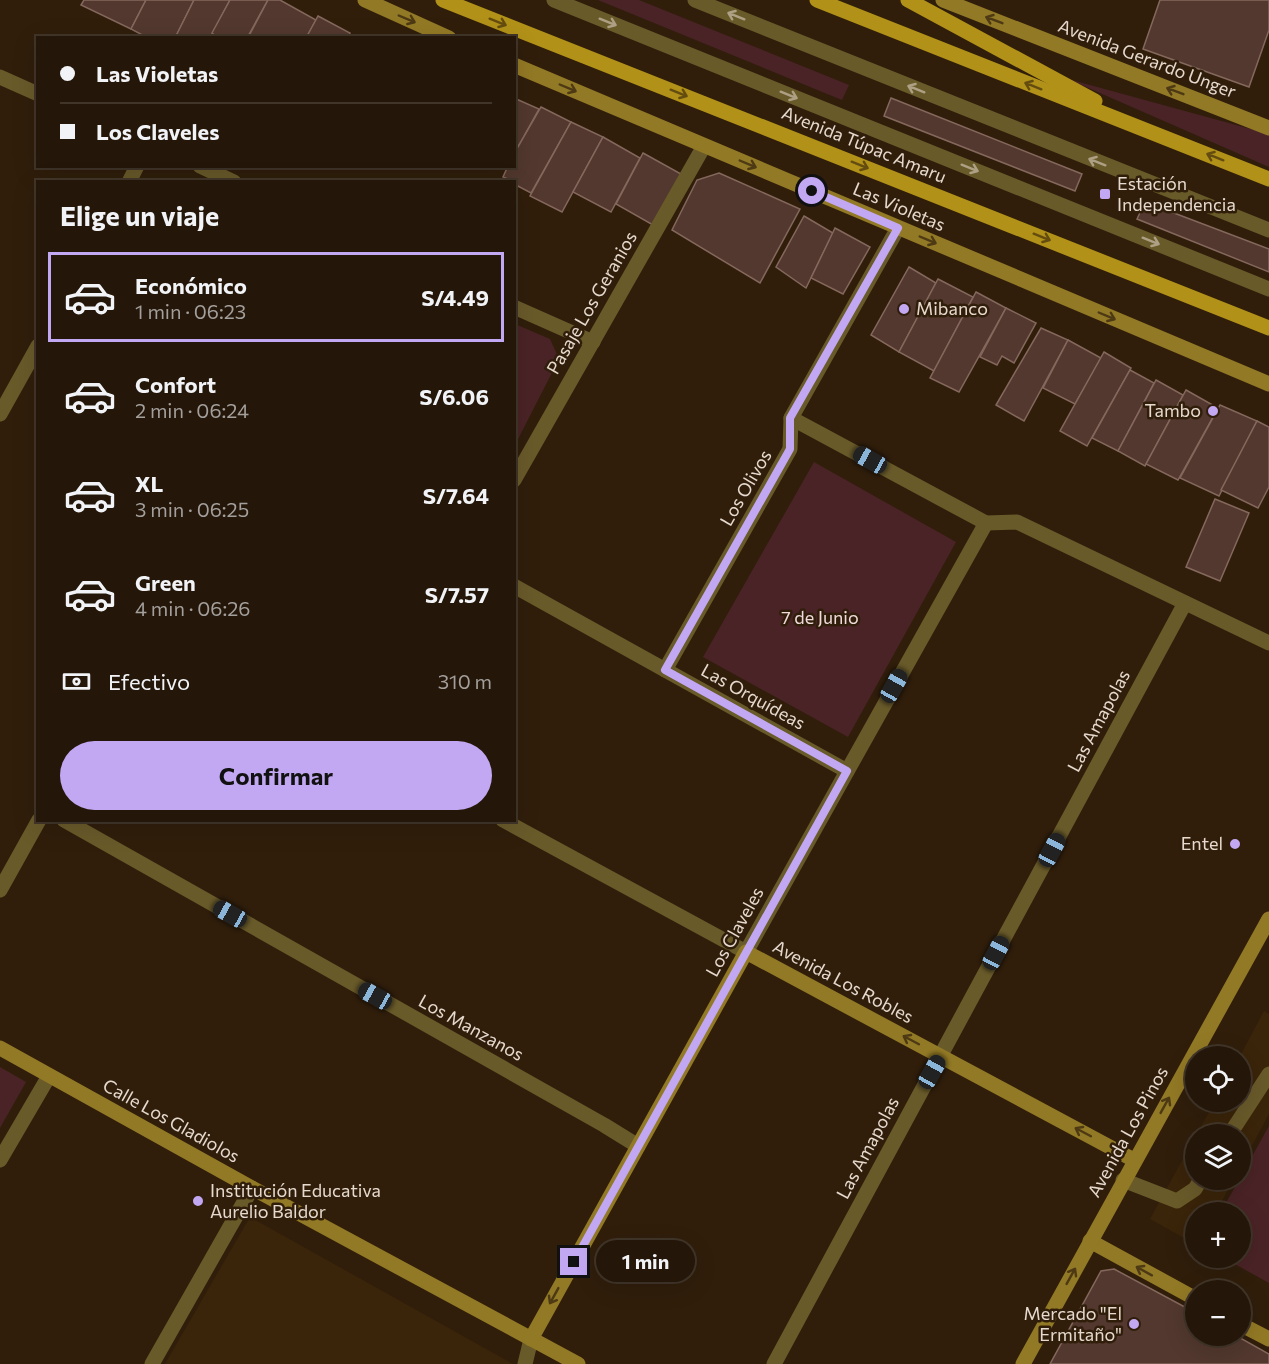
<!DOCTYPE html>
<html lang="es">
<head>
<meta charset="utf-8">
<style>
  :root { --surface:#241608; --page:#302316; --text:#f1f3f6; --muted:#a39f9c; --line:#413529; --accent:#c2a8f2 }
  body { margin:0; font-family:Commissioner,sans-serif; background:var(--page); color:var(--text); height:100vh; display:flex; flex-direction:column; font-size:22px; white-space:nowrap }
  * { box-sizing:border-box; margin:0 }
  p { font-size:20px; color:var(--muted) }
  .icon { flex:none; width:33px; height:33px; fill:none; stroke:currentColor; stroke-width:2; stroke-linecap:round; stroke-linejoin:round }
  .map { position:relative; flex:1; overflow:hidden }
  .side { position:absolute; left:36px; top:180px; width:480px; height:642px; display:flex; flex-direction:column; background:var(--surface); border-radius:0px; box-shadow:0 6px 24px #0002,0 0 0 2px var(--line) }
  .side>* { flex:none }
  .banner { position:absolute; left:36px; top:36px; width:480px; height:132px; border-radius:0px; box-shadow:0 6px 24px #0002,0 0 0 2px var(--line); display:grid; align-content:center; height:132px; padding:0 24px; background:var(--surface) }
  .tools { position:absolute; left:1185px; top:1046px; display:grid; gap:12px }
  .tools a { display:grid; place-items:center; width:66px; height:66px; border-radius:50%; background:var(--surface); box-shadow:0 6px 24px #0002,0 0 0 2px var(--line); font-size:30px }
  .end { position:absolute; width:27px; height:27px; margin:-14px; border:8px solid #c2a8f2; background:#111; box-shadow:0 0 0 3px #111 }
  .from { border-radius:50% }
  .bubble { position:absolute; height:42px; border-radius:21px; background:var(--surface); box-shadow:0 6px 24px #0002,0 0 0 2px var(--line); font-size:20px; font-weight:700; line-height:42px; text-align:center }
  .car { position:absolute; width:18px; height:36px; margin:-18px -9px; border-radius:8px; box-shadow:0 0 4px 2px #0007; background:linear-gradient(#222 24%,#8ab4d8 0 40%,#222 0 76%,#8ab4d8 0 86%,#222 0) }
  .banner b { display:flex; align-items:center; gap:21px; height:57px; font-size:22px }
  .banner b+b { border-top:2px solid var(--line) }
  .banner i { width:15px; height:15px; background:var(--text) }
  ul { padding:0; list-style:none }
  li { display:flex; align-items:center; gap:18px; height:90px; margin:0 12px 9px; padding:0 12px; border:3px solid transparent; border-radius:0px }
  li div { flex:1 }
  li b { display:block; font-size:22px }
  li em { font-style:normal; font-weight:700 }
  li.active { border-color:var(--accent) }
  li>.icon { width:54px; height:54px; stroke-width:1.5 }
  h2 { padding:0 24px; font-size:27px; line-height:72px }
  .pay { display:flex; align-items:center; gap:15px; height:66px; padding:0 24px; font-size:22px }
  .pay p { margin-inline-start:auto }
  .primary-button { display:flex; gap:12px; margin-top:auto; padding:12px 24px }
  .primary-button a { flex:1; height:69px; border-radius:36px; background:var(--accent); color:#111; font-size:24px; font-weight:700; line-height:69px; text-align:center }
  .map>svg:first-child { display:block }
  .built { fill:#3a240a }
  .green { fill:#4a2326 }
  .building { fill:#52382e; stroke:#85685d; stroke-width:1.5 }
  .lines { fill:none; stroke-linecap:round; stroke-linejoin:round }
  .lane { stroke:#695a2a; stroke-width:15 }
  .street { stroke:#695a2a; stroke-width:15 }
  .secondary { stroke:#927925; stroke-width:15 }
  .primary { stroke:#b19118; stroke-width:15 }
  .oneway { stroke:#aea084 }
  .oneway2 { stroke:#4d3913 }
  .oneway3 { stroke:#644c10 }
  .route { stroke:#c2a8f2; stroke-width:8 }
  .poi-dot { fill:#c2a8f2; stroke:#301e0b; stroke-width:2 }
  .labels { text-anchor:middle; stroke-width:5; stroke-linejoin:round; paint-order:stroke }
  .street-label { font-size:18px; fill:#e6dace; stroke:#301e0b }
  .poi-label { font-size:18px; fill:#e6dace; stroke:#301e0b; text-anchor:start }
  .park-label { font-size:18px; fill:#f0dada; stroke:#301e0b }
</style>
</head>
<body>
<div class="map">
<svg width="1269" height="1364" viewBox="0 0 1269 1364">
  <rect width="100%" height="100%" fill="#301e0b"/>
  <g class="built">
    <path d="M1264,1011L1269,1014V1114L1241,1166L1240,1134H1197L1215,1101H1240V1056Z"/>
    <path d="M1195,1137L1196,1179H1234L1216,1212H1196L1195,1244L1150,1219Z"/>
    <path d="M250,1217L513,1364H165Z"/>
  </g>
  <g class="green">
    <path d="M598,0H639L849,85L842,100Z"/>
    <path d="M1068,79L1269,134V167Z"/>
    <path d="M515,324L550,339L559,359L515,445Z"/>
    <path d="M814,462L956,542L848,737L703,657Z"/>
    <path d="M0,1067L26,1082L0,1128Z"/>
    <path d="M1269,1126V1283L1222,1257H1240V1212H1221Z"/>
  </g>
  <g class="building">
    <path d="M84,0H146L131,29L81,5Z"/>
    <path d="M146,0H194L175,38H148L131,29Z"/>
    <path d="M194,0H230L210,38H175Z"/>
    <path d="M230,0H268L247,38H219L212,33Z"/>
    <path d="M268,0H280L316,20L306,38H256L250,34Z"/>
    <path d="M1160,0H1269V30L1249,87L1143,49Z"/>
    <path d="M318,16L350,33L348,38H306Z"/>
    <path d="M514,98L539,109L514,154Z"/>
    <path d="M891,98L1082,174L1075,191L884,116Z"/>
    <path d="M541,107L571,122L531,193L514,184V182L503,177L508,166H514V154Z"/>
    <path d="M571,122L603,137L562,212L530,196Z"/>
    <path d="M603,137L640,158L611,212L573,192Z"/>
    <path d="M643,153L681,174L653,225L616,204Z"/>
    <path d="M719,173L800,209L760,283L672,230L697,180Z"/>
    <path d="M1145,202L1269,249V272L1137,219Z"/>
    <path d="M804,216L833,233L806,288L776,267Z"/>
    <path d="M835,228L870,247L843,294L811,278Z"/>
    <path d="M909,267L936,283L899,352L871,335Z"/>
    <path d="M938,279L973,297L934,371L899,352Z"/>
    <path d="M976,292L1006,308L959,392L930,378Z"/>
    <path d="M1006,308L1036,323L1014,363L1002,356L997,365L980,357Z"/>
    <path d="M1041,328L1068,340L1024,421L996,405Z"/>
    <path d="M1068,340L1101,358L1075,404L1043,388Z"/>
    <path d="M1104,352L1131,368L1087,446L1060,431Z"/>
    <path d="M1130,370L1154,383L1118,451L1092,438Z"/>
    <path d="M1156,380L1183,395L1145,466L1118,451Z"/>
    <path d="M1186,390L1218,408L1178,480L1146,464Z"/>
    <path d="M1220,405L1257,421L1219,496L1180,478Z"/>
    <path d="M1257,421L1269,427V487L1258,508L1221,490Z"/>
    <path d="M1215,499L1249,513L1220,581L1186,567Z"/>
    <path d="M1114,1269L1196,1313V1335H1235L1269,1354V1364H1050L1101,1271Z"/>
  </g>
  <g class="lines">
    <g class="lane">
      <path d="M554,0L1269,289"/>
      <path d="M695,0L1269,230"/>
      <path d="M1230,1134L1269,1074"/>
      <path d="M1123,1180L1177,1201L1195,1189L1201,1179"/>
    </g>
    <g class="street">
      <path d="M0,77L38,94"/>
      <path d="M200,166L234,182"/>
      <path d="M129,182L137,166"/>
      <path d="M514,307L593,342"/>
      <path d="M0,414L38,346"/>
      <path d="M791,418L986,523L1017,522L1269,643"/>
      <path d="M514,480L704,146"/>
      <path d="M514,586L847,771"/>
      <path d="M665,670L790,449L791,418L898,228"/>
      <path d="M64,820L604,1125L638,1146"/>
      <path d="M503,820L746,952L986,523"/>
      <path d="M0,890L39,820"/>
      <path d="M0,1160L49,1076"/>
      <path d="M152,1364L252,1188"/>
      <path d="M525,1364L531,1339"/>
      <path d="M774,1364L1185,603"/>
    </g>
    <g class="secondary">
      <path d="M365,0L449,38"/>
      <path d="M943,0L1269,128"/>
      <path d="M514,65L1269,384"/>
      <path d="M0,1048L252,1188L578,1364"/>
      <path d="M1090,1241L1196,1299"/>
      <path d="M1240,1324L1269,1339"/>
      <path d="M531,1339L746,952L1134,1160"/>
      <path d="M1023,1364L1269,919"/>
    </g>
    <g class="primary">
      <path d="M443,0L1269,328"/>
      <path d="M817,0L1269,179"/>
      <path d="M908,0L1095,101"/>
    </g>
  </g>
  <defs><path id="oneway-shaft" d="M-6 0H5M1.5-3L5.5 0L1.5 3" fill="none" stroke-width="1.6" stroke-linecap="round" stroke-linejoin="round" transform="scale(1.5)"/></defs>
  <g class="oneway">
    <use href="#oneway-shaft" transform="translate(736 16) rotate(-158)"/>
    <use href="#oneway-shaft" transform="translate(608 22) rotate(22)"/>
    <use href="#oneway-shaft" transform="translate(916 89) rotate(-158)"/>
    <use href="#oneway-shaft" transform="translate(789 95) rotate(22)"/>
    <use href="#oneway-shaft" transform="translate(1097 162) rotate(-158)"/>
    <use href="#oneway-shaft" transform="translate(970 168) rotate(22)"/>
    <use href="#oneway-shaft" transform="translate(1151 241) rotate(22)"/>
  </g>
  <g class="oneway2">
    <use href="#oneway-shaft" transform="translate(407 19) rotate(23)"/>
    <use href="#oneway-shaft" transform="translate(994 20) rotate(-159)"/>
    <use href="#oneway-shaft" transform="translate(568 88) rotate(23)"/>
    <use href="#oneway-shaft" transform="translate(1175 91) rotate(-159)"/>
    <use href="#oneway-shaft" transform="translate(748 164) rotate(23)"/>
    <use href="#oneway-shaft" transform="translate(928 240) rotate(23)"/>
    <use href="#oneway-shaft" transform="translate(1107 316) rotate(23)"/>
    <use href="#oneway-shaft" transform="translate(911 1040) rotate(-152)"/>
    <use href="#oneway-shaft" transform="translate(1165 1105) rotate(-61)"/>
    <use href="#oneway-shaft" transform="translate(1083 1132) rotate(-152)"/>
    <use href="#oneway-shaft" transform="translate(1144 1271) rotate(-151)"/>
    <use href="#oneway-shaft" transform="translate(1071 1276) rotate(-61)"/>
    <use href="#oneway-shaft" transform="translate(554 1296) rotate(119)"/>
  </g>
  <g class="oneway3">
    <use href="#oneway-shaft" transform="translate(498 22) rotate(22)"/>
    <use href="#oneway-shaft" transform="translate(1033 86) rotate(-158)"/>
    <use href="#oneway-shaft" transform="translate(679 93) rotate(22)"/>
    <use href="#oneway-shaft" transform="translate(1215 157) rotate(-158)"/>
    <use href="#oneway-shaft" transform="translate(860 165) rotate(22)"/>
    <use href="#oneway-shaft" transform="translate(1042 237) rotate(22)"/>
  </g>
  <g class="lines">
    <path class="route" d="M574,1262L847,771L665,670L790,449V418L898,228L812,191"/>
  </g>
  <g class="poi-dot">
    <rect x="1099" y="188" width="12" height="12" rx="3"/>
    <circle cx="904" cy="309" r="6"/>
    <circle cx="1213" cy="411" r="6"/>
    <circle cx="1235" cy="844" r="6"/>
    <circle cx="198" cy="1201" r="6"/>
    <circle cx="1134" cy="1324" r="6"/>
  </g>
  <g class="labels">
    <g class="street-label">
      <text transform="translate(1147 59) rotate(21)" y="6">Avenida Gerardo Unger</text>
      <text transform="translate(864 145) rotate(22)" y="6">Avenida Túpac Amaru</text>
      <text transform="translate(899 207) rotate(23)" y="6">Las Violetas</text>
      <text transform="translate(592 303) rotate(-60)" y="6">Pasaje Los Geranios</text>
      <text transform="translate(746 488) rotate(-60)" y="6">Los Olivos</text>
      <text transform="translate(753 697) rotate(29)" y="6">Las Orquídeas</text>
      <text transform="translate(1099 721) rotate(-62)" y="6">Las Amapolas</text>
      <text transform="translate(735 932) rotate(-61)" y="6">Los Claveles</text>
      <text transform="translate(843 982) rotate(28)" y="6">Avenida Los Robles</text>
      <text transform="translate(471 1028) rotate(29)" y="6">Los Manzanos</text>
      <text transform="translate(171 1121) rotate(29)" y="6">Calle Los Gladiolos</text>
      <text transform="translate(1128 1132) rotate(-61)" y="6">Avenida Los Pinos</text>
      <text transform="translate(868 1148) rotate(-62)" y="6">Las Amapolas</text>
    </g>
    <g class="poi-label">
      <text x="1117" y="190">Estación<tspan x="1117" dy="21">Independencia</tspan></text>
      <text x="916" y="315">Mibanco</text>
      <text x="1201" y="417" text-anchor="end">Tambo</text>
      <text x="1223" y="850" text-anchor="end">Entel</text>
      <text x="210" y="1197">Institución Educativa<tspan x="210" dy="21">Aurelio Baldor</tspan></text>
      <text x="1122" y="1320" text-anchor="end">Mercado "El<tspan x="1122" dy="21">Ermitaño"</tspan></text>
    </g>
    <g class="park-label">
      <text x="820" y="624">7 de Junio</text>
    </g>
  </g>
</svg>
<div class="tools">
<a><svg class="icon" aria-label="locate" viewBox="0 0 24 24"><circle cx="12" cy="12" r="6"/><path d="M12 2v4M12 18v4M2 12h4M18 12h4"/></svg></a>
<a><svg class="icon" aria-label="layers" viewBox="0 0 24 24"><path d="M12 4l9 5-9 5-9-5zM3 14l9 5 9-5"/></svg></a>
<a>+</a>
<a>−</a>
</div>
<i class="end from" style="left:812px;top:191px"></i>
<i class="end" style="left:574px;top:1262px"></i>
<div class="bubble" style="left:596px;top:1240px;width:99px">1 min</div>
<i class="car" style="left:870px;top:460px;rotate:299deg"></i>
<i class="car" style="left:894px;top:686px;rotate:29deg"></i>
<i class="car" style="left:1052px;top:850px;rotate:28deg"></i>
<i class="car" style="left:230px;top:914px;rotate:299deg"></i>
<i class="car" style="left:996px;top:953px;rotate:28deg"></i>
<i class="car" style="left:375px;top:996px;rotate:299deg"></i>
<i class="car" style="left:932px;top:1072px;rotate:29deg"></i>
<div class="banner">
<b><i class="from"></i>Las Violetas</b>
<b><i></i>Los Claveles</b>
</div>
<section class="side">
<h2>Elige un viaje</h2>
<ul>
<li class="active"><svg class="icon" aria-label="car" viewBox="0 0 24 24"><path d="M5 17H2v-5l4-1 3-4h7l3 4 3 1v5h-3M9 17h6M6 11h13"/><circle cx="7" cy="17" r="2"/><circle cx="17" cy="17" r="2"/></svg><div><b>Económico</b><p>1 min · 06:23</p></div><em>S/4.49</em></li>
<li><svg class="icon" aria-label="car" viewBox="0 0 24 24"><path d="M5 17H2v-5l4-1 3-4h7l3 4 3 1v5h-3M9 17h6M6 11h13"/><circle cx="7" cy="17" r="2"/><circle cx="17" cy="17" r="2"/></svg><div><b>Confort</b><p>2 min · 06:24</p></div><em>S/6.06</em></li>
<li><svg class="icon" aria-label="car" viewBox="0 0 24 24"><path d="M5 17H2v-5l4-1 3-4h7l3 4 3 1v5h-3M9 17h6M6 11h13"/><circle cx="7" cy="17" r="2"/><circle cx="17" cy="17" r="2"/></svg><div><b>XL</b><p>3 min · 06:25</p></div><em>S/7.64</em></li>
<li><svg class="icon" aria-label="car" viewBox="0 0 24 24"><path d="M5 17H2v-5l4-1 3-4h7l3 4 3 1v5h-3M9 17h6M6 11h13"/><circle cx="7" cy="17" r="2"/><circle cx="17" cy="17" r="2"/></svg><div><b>Green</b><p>4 min · 06:26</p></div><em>S/7.57</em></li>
</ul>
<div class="pay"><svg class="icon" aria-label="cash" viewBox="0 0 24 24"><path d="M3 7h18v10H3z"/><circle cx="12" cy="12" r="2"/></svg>Efectivo<p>310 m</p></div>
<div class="primary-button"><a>Confirmar</a></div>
</section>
</div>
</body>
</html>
